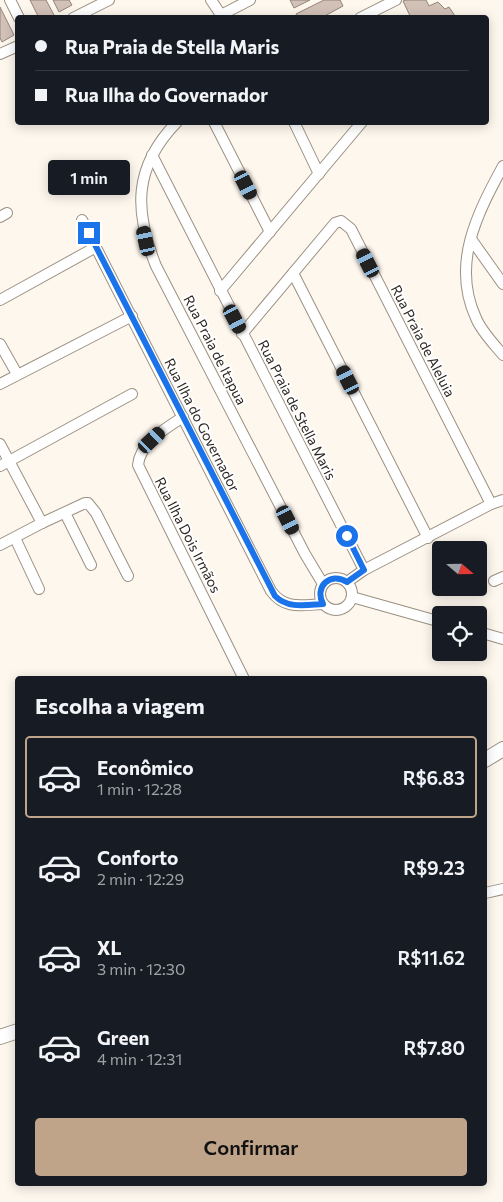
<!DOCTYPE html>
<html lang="pt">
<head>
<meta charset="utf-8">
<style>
  :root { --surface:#171b24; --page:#20242c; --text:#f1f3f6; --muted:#9ea1a6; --line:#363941; --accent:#c0a48a }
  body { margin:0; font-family:Commissioner,sans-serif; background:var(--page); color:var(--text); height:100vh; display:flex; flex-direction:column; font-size:19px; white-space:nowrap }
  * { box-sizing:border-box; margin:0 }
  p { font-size:16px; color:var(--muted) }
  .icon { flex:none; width:28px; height:28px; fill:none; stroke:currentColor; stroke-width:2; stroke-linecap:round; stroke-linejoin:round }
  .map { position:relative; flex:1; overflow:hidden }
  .side { position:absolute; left:15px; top:676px; width:472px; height:510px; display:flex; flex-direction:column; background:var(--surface); border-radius:5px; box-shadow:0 2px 12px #0003 }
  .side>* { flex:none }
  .banner { position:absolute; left:15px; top:15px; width:474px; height:110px; border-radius:5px; box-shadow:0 2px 12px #0003; display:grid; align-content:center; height:110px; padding:0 20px; background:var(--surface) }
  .needle { width:32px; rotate:110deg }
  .tools { position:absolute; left:432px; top:541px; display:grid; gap:10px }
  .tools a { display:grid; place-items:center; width:55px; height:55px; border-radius:5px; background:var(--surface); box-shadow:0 2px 12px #0003; font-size:25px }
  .end { position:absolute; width:22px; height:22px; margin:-11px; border:6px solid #1a73e8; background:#fff; box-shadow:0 0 0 2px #fff }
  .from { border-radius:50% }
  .bubble { position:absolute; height:35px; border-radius:5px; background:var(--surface); box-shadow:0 2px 12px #0003; font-size:16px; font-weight:600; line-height:35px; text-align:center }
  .car { position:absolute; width:15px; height:30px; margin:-15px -8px; border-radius:6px; box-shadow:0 0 4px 1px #0007; background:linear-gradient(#222 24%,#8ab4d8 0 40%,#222 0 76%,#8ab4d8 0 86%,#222 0) }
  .banner b { display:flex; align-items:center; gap:18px; height:48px; font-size:19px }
  .banner b+b { border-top:1px solid var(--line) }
  .banner i { width:12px; height:12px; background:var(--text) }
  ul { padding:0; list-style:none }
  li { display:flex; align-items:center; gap:15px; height:82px; margin:0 10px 8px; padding:0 10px; border:2px solid transparent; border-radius:5px }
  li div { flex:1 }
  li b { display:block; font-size:19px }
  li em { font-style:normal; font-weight:600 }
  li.on { border-color:var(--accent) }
  li>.icon { width:45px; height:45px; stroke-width:1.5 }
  h2 { padding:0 20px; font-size:22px; line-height:60px }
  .button { display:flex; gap:10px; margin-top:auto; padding:10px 20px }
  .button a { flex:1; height:58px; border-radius:5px; background:var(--accent); color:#111; font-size:20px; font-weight:600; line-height:58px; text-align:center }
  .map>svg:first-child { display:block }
  .building { fill:#d2c1b7; stroke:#93837a }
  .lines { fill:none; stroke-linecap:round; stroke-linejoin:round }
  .street-casing { stroke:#9b9082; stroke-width:12 }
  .secondary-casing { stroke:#9b9082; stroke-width:16 }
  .street { stroke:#fff; stroke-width:10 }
  .secondary { stroke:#fff; stroke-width:14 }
  .route { stroke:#1a73e8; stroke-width:6 }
  .labels { text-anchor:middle; stroke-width:4; stroke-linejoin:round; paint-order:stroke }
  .street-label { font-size:14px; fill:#2c2722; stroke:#fff }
</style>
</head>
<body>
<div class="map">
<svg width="503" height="1202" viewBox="0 0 503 1202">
  <rect width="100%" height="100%" fill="#fef7ee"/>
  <g class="building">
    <path d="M30,0H46L54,15L48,18H39Z"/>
    <path d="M53,0H69L72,5L59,12Z"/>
    <path d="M290,0H310L294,8Z"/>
    <path d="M324,0H340L343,6L321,18H298L296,14Z"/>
    <path d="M406,0H426L429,6L438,2L445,9L449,7L455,16L454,18H411L403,1Z"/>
    <path d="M0,7L14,35L2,42L0,38Z"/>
  </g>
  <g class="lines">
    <g class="street-casing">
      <g id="street">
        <path d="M10,0L19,18"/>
        <path d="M211,0L223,18"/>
        <path d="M221,15L250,0"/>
        <path d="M73,18L109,0"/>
        <path d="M360,18L396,0"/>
        <path d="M0,54L18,46"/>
        <path d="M177,122C133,167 134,211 156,266L305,554L323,584"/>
        <path d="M214,122L270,232"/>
        <path d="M294,122L319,174"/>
        <path d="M152,155L364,570"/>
        <path d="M503,166C477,214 451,264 476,318C481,331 494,344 503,355"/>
        <path d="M0,217L7,213"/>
        <path d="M82,220L271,591C285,610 302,605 323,604"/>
        <path d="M471,239L503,284"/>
        <path d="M293,273L428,538"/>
        <path d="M220,291L362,122"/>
        <path d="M0,300L96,247"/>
        <path d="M242,334L335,223L341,221L351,229L491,504"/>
        <path d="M0,344L17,374"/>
        <path d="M0,384L132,316"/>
        <path d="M183,417C166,428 140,443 138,465L244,679"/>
        <path d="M0,444L42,523"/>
        <path d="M0,466L132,394"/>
        <path d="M65,513L91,565"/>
        <path d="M15,538L39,589"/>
        <path d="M0,545L42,523L85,503H88L96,513L128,576"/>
        <circle cx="336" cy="594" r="16"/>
        <path d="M494,581L503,577"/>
        <path d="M347,582L364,570L491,504L503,500"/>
        <path d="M352,597L441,622"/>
        <path d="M479,632L503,639"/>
        <path d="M485,893L503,889"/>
      </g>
    </g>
    <g class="secondary-casing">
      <g id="secondary">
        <path d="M485,760L503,749"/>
        <path d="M0,1037L18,1031"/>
      </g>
    </g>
    <use href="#street" class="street"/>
    <use href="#secondary" class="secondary"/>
  </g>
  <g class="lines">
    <path class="route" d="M89,233L275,596C288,609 306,605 323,604C314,587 330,571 347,582L364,570L347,536"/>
  </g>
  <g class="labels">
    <g class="street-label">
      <text transform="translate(423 341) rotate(63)" y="5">Rua Praia de Aleluia</text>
      <text transform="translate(215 350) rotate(63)" y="5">Rua Praia de Itapua</text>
      <text transform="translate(297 410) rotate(63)" y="5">Rua Praia de Stella Maris</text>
      <text transform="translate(202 425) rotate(63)" y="5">Rua Ilha do Governador</text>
      <text transform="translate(188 535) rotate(63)" y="5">Rua Ilha Dois Irmãos</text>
    </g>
  </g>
</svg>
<div class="tools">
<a><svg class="needle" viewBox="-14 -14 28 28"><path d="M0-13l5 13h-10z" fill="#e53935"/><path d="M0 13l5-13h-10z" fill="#9ea1a6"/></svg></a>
<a><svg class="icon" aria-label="locate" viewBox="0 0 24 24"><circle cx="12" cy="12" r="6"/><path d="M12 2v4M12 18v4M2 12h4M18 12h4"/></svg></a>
</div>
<i class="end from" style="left:347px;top:536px"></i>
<i class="end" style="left:89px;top:233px"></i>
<div class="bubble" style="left:48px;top:160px;width:82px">1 min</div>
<i class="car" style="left:246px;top:185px;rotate:153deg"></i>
<i class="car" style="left:146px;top:241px;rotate:348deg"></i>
<i class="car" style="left:368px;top:263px;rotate:333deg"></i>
<i class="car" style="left:235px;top:319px;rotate:152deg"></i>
<i class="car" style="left:348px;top:380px;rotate:333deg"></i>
<i class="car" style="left:152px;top:440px;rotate:47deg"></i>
<i class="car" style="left:288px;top:520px;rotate:153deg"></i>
<div class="banner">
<b><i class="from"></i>Rua Praia de Stella Maris</b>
<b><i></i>Rua Ilha do Governador</b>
</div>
<section class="side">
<h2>Escolha a viagem</h2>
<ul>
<li class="on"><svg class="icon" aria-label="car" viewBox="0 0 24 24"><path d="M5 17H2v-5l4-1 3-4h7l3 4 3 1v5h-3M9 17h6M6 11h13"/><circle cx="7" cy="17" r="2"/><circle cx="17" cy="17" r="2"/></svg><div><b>Econômico</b><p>1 min · 12:28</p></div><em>R$6.83</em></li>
<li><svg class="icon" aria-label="car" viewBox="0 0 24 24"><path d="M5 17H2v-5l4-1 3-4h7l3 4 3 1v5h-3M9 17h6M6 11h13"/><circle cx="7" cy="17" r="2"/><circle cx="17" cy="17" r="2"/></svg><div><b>Conforto</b><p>2 min · 12:29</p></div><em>R$9.23</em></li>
<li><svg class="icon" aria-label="car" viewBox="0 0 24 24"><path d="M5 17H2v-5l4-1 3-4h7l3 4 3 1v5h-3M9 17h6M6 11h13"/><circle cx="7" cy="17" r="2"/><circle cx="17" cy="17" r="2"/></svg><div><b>XL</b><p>3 min · 12:30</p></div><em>R$11.62</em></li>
<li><svg class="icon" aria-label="car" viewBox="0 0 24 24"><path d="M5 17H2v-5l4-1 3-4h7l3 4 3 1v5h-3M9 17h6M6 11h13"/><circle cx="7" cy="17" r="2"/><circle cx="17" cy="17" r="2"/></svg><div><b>Green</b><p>4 min · 12:31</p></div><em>R$7.80</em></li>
</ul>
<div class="button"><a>Confirmar</a></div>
</section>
</div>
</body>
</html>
